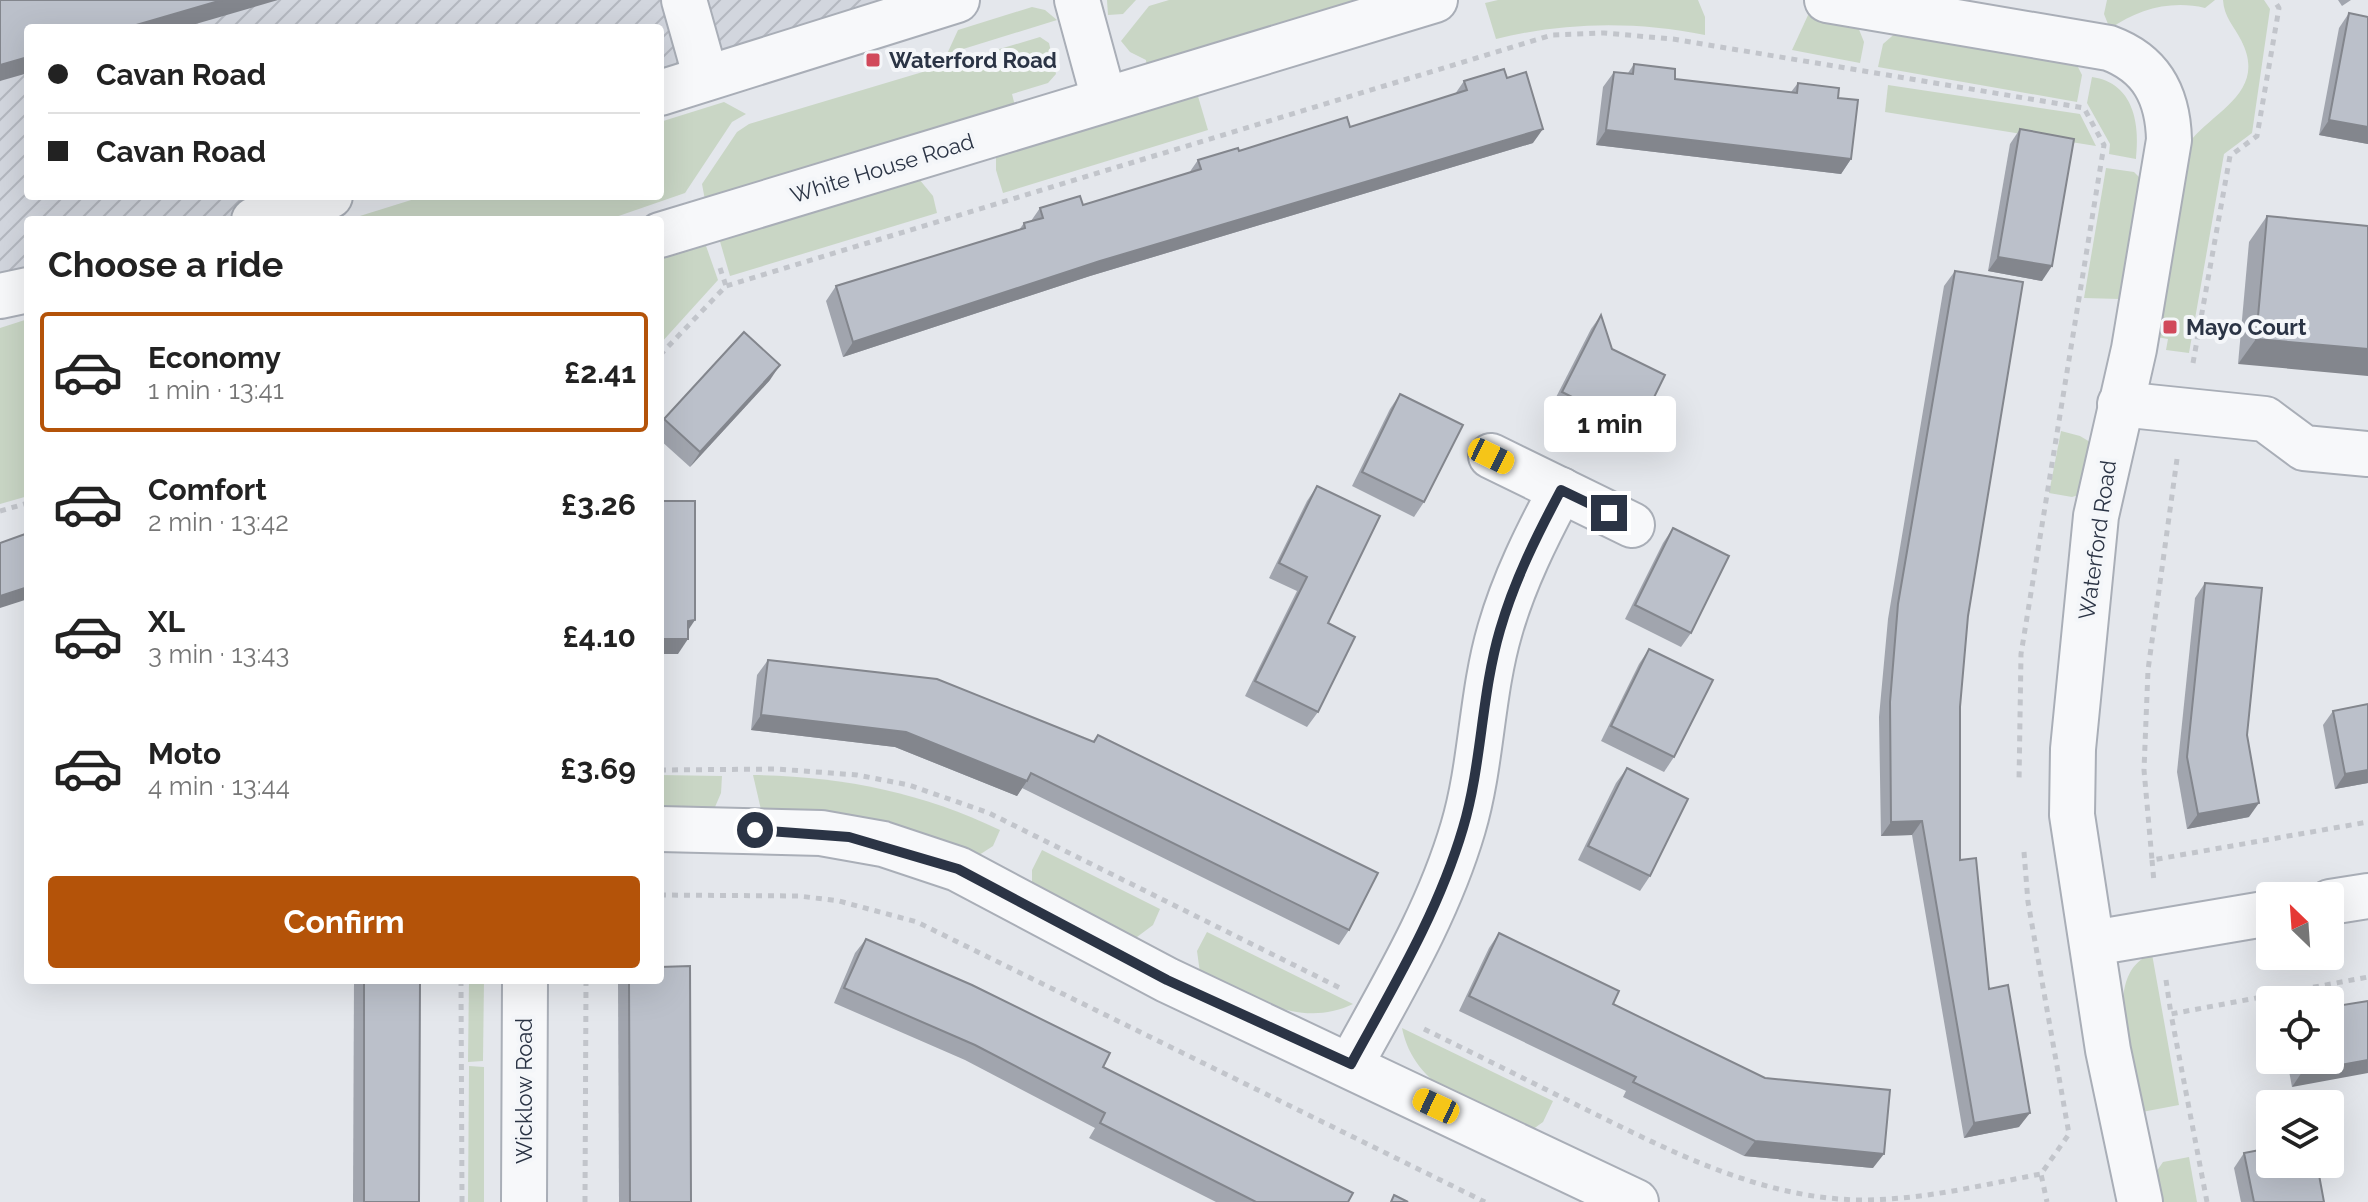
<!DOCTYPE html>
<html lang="en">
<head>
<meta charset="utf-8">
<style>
  :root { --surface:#fff; --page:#f2f2f2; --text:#222; --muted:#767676; --line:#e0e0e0; --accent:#b45309 }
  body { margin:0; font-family:Raleway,sans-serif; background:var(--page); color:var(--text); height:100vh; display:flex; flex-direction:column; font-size:30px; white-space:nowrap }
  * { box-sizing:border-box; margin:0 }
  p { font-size:26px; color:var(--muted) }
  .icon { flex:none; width:44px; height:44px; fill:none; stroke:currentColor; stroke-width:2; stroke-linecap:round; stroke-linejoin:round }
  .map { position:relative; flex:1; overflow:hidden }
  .panel { position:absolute; left:24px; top:216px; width:640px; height:768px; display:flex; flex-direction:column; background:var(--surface); border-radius:8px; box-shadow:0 8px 32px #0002 }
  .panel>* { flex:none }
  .banner { position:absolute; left:24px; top:24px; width:640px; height:176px; border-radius:8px; box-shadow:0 8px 32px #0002; display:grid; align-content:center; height:176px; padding:0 24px; background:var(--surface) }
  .needle { width:52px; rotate:335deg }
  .controls { position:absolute; left:2256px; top:882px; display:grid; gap:16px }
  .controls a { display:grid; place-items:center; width:88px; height:88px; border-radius:8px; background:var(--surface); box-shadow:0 8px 32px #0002; font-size:40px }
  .end { position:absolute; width:36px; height:36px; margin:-18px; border:10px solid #2b3445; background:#fff; box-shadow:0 0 0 4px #fff }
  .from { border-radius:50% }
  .bubble { position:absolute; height:56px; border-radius:8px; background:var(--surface); box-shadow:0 8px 32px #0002; font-size:26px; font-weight:700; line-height:56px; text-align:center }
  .car { position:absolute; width:24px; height:48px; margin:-24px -12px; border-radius:10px; box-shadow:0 0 6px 2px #0007; background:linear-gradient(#f5c518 24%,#345 0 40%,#f5c518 0 76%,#345 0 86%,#f5c518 0) }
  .banner b { display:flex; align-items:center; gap:28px; height:76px; font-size:30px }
  .banner b+b { border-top:2px solid var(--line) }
  .banner i { width:20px; height:20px; background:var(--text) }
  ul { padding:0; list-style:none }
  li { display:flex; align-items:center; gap:24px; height:120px; margin:0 16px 12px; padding:0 8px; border:4px solid transparent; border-radius:8px }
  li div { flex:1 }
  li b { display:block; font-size:30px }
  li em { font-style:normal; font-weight:700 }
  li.active { border-color:var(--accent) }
  li>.icon { width:72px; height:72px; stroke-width:1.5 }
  h2 { padding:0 24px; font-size:36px; line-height:96px }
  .primary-button { display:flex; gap:16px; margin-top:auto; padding:16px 24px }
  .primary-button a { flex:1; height:92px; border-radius:8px; background:var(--accent); color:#fff; font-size:32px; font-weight:700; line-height:92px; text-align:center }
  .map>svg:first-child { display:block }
  .industrial { fill:url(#industrial-furrows) }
  .grass { fill:#c9d6c5 }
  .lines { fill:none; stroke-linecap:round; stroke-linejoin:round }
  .minor-casing { stroke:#a9aeb7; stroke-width:48 }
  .path { stroke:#c2c5cb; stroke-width:5; stroke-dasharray:6 6; stroke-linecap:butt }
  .minor { stroke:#f7f8fa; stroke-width:44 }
  .wall { fill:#a1a5ae }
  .shaded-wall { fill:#83868d }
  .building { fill:#bbc0ca; stroke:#83868d; stroke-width:2 }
  .route { stroke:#2b3445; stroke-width:10 }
  .poi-dot { fill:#d1495b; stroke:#f4f6f9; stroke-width:3 }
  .labels { text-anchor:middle; stroke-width:8; stroke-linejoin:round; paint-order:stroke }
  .poi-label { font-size:22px; font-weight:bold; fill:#2b3445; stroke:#f4f6f9; text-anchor:start }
  .street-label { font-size:22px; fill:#2b3445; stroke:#f4f6f9 }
</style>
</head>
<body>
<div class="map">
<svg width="2368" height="1202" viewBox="0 0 2368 1202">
  <defs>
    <pattern id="industrial-furrows" width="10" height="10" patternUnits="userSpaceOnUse" patternTransform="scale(2)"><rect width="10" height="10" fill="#d2d6de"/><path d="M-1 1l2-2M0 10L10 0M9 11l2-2" fill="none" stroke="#b4b8c0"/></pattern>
  </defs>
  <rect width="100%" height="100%" fill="#e4e7ec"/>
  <path class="industrial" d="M0,0H957L660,93V28H28V196H330L254,220H28V290L0,296Z"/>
  <g class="grass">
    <path d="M1107,0H1136L1123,14L1108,15Z"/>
    <path d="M1169,0H1370L1147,70L1146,60L1130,52L1121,41L1149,6Z"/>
    <path d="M1498,0H1698L1705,17V35C1635,21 1565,22 1496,39L1485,3Z"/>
    <path d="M2107,0H2215L2205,8C2171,0 2138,9 2110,29L2104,14Z"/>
    <path d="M2223,0H2264L2270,9L2252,133L2224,154L2189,353L2166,350L2168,339L2151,336L2192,139C2218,109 2267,90 2241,40C2234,26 2224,17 2223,0Z"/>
    <path d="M1032,7L1045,10L1057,20L947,54L958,30Z"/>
    <path d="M1809,13L1856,22L1864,42L1860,63L1792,50Z"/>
    <path d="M1899,30L2076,63L2082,75L2077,102L1878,67L1883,44Z"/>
    <path d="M1040,37L1049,43L1056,74L1048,83L1012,94L1016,110L705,200L702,184L737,132L749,124Z"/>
    <path d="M2092,77C2134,83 2140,124 2136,159L2109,154L2110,144L2087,103Z"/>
    <path d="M1888,85L2080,114L2096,146L1885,112Z"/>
    <path d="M1197,93L1208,130L1003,193L996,170V154Z"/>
    <path d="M724,102L746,114L732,122L685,193L607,220H347L424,196H660V122Z"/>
    <path d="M2106,168L2134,172L2141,179L2120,299L2084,298Z"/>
    <path d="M919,179L933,196L937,213L730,276L719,238Z"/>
    <path d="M705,243L718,280L660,344V259Z"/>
    <path d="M28,319V496L0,504V328Z"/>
    <path d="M2061,431L2080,436L2095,445L2088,492L2072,497L2049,493Z"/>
    <path d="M660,775L722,776L721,793L712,814H660Z"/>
    <path d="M753,775C841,776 921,792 1000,830L993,846L976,857L762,814Z"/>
    <path d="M1042,850L1160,909L1153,925L1133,940L1032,888V870Z"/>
    <path d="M1207,932L1353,1004C1299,1030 1249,995 1200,973L1197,951Z"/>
    <path d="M2152,954L2179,1105L2142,1112C2134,1070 2098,973 2152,954Z"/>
    <path d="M469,980H484L483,1061L468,1062Z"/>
    <path d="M1402,1028L1553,1101L1543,1122L1529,1132C1478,1107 1415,1091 1402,1028Z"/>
    <path d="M469,1066L484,1067V1202H468Z"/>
    <path d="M2189,1157L2197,1202H2158L2154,1175L2163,1162Z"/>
  </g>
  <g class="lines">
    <g class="minor-casing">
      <g id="minor">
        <path d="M684,0L706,78"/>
        <path d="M1077,0L1104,99"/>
        <path d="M1827,0L2109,48C2152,64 2168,96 2169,140L2134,349L2096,516L2073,749L2072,815L2108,1050L2140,1202"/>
        <path d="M660,93L957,0"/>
        <path d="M254,220L330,196"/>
        <path d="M660,235L1435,0"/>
        <path d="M0,296L28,290"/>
        <path d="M2120,404L2265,419L2304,448L2368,454"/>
        <path d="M1491,456L1632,525"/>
        <path d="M660,829L821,833L883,844L958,869L1167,980L1636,1202"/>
        <path d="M2330,902L2368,896"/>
        <path d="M2093,943L2270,913"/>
        <path d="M1351,1064C1393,987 1438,913 1463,828C1482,764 1481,695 1500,630C1514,581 1537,535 1561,490"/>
        <path d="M524,1202L525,980"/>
      </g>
    </g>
    <g class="path">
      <path d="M720,268L726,286"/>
      <path d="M660,355L726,286L1552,35L1604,33L1673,39L2084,108L2104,145L2021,654L2019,782"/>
      <path d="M2193,363L2230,156L2257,136L2279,8L2274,0"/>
      <path d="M2177,459L2148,670L2144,770L2152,860L2368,822"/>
      <path d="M0,511L28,503"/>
      <path d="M660,770L777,769L857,775L909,785L989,813L1340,988"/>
      <path d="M2024,852L2028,902L2069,1134L2041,1174L2047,1202"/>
      <path d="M2152,860L2154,882"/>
      <path d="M660,895L799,896L839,901L917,922L1485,1202"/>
      <path d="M461,980L462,1202"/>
      <path d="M2166,980L2171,1014"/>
      <path d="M1424,1029C1479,1056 1533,1083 1587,1110C1674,1153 1763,1199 1862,1200C1922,1200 1982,1185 2041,1174"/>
      <path d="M585,1202L586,980"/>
      <path d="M2207,1202L2171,1014L2368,977"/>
    </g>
    <use href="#minor" class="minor"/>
  </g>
  <g class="wall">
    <path d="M2338,0H2351L2342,6Z"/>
    <path d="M2349,13L2368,17V144L2319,135L2339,28Z"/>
    <path d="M1634,64L1675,79L1791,92L1798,83L1838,98L1851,159L1841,174L1596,145L1603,87L1614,72L1628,73Z"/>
    <path d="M1507,78L1533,143L1090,276L843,357L826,301L836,286L1019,230L1024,223L1031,221L1040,208L1083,205L1189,173L1198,160L1350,127L1455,94L1464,81Z"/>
    <path d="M2020,129L2042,281L1988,271L2010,144Z"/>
    <path d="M2267,216L2368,226L2238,364L2249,242Z"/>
    <path d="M1955,271L1968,616L1960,707V860L2019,1127L1964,1138L1912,835L1881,836L1879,717L1888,619L1944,286Z"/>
    <path d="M1601,315L1638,430L1628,445L1551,407L1591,329Z"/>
    <path d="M770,380L690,467L660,440V425L664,419Z"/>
    <path d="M1400,394L1424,502L1414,517L1352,486L1390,409Z"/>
    <path d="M1317,486L1328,623L1318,712L1307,727L1245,696L1297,591L1269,578L1307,501Z"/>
    <path d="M1673,528L1691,633L1681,647L1625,619L1663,543Z"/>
    <path d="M2205,583L2247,735L2249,817L2187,829L2177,772L2195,598Z"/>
    <path d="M1649,649L1674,757L1664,772L1601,741L1639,664Z"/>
    <path d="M768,660L1093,741L1098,735L1349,930L1339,945L1022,788L1017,796L895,747L751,730L757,675Z"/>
    <path d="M2368,704V783L2335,789L2323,725L2333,711Z"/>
    <path d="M1627,768L1650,876L1640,891L1578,860L1616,783Z"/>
    <path d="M1499,933L1613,1004L1873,1168L1744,1156L1623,1097L1626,1091L1459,1011L1489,948Z"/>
    <path d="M866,939L1103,1067L1348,1202H1216L1089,1138L1095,1128L965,1060L834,1003L855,953Z"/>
    <path d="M354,980H420L419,1202H353Z"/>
    <path d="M620,980H660L691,1202H619L618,982Z"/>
    <path d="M2287,1060H2330L2292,1087Z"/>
    <path d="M2244,1153L2324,1202H2241L2234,1168Z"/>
  </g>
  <g class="shaded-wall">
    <path d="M222,0H278L182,28H126Z"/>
    <path d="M28,57V73L0,81V65Z"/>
    <path d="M2329,120L2368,127V144L2319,135Z"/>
    <path d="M1543,129L1533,143L1090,276L843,357L853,342L1100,261Z"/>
    <path d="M1606,130L1851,159L1841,174L1596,145Z"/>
    <path d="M1998,257L2052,266L2042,281L1988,271Z"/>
    <path d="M2256,339L2368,349V376L2238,364Z"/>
    <path d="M780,365L770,380L690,467L700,452Z"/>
    <path d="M28,587V599L0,608V596Z"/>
    <path d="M695,620L685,635L688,621Z"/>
    <path d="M660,639H688L678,654H660Z"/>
    <path d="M761,715L906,732L1027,781L1017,796L895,747L751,730Z"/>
    <path d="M2368,770V783L2335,789L2345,774Z"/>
    <path d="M2259,803L2249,817L2187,829L2198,814Z"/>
    <path d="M1922,821L1912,835L1881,836L1891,822Z"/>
    <path d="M2368,1060V1073L2292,1087L2302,1072Z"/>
    <path d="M2030,1113L2019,1127L1964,1138L1974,1123Z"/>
    <path d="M1755,1141L1884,1154L1873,1168L1744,1156Z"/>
  </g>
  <g class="building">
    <path d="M0,0H222L126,28H28V57L0,65Z"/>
    <path d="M2349,13L2368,17V127L2329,120Z"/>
    <path d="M1634,64L1675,69V79L1797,93L1798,83L1839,88L1838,98L1858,100L1851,159L1606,130L1614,72L1633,74Z"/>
    <path d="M1504,69L1507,78L1526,72L1543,129L1100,261L853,342L836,286L1025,228L1024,223L1043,218L1040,208L1080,196L1083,205L1201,169L1198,160L1238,148L1239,151L1347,117L1350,127L1467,90L1464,81Z"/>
    <path d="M2020,129L2074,139L2052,266L1998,257Z"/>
    <path d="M2267,216L2368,226V349L2256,339Z"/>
    <path d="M1955,271L2023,282L1968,616L1960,707V860L1976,858L1989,989L2008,985L2030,1113L1974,1123L1922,821L1891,822L1890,702L1898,604Z"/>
    <path d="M1601,315L1612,349L1665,375L1638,430L1562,392Z"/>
    <path d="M744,332L780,365L700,452L664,419Z"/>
    <path d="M1400,394L1463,425L1424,502L1362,472Z"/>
    <path d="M1317,486L1380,516L1328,623L1355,637L1318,712L1255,681L1307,577L1279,563Z"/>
    <path d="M660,501H695V620L688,621V639H660Z"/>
    <path d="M1673,528L1729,556L1691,633L1635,605Z"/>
    <path d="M28,533V587L0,596V543Z"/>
    <path d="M2205,583L2262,588L2247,735L2259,803L2198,814L2187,757Z"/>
    <path d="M1649,649L1713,680L1674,757L1611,726Z"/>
    <path d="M768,660L937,679L1094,742L1098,735L1378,873L1349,930L1031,773L1027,781L906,732L761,715Z"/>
    <path d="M2368,704V770L2345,774L2333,711Z"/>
    <path d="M1627,768L1688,799L1650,876L1588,846Z"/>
    <path d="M1499,933L1619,991L1613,1004L1765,1078L1890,1090L1884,1154L1755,1141L1633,1082L1636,1077L1469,996Z"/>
    <path d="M866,939L972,985L1110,1053L1103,1067L1353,1193L1348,1202H1256L1100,1123L1105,1113L975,1045L844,988Z"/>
    <path d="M690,966L691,1202H630L629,980H660V967Z"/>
    <path d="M364,980H420L419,1202H364Z"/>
    <path d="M2368,1001V1060L2302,1072L2300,1060H2330V1007Z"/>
    <path d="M2270,1148V1164H2317L2324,1202H2254L2244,1153Z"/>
    <path d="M1394,1195L1408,1202H1391Z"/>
  </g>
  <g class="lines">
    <path class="route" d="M755,830L849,837L958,869L1167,980L1351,1064C1393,987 1438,913 1463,828C1482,764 1481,695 1500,630C1514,581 1537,535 1561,490L1609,513"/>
  </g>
  <g class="poi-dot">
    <rect x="865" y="52" width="16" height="16" rx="4"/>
    <rect x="2162" y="319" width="16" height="16" rx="4"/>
  </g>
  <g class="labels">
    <g class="poi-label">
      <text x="889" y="68">Waterford Road</text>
      <text x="2186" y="335">Mayo Court</text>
    </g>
    <g class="street-label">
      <text transform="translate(882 168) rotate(-17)" y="8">White House Road</text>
      <text transform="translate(2097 540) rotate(-82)" y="8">Waterford Road</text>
      <text transform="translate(524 1091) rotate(-90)" y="8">Wicklow Road</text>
    </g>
  </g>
</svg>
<div class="controls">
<a><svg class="needle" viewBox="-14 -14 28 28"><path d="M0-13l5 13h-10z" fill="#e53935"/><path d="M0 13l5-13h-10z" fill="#767676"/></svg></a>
<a><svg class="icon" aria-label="locate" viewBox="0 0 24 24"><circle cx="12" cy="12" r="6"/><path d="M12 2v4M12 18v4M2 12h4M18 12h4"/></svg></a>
<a><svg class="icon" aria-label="layers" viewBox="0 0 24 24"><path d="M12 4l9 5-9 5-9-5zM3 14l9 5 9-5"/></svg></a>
</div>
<i class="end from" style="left:755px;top:830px"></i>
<i class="end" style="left:1609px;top:513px"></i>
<div class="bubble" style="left:1544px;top:396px;width:132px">1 min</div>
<i class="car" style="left:1491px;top:456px;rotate:116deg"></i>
<i class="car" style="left:1436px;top:1106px;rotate:295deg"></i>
<div class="banner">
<b><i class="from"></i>Cavan Road</b>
<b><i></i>Cavan Road</b>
</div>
<section class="panel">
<h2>Choose a ride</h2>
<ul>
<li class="active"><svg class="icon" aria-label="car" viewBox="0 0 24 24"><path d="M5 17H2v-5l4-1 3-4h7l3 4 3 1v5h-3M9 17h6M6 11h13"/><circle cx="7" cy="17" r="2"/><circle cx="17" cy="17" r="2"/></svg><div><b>Economy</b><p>1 min · 13:41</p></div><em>£2.41</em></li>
<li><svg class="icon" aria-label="car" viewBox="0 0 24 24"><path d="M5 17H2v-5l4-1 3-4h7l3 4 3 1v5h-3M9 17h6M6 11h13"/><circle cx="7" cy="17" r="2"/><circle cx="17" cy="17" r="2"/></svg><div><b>Comfort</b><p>2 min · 13:42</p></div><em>£3.26</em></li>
<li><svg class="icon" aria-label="car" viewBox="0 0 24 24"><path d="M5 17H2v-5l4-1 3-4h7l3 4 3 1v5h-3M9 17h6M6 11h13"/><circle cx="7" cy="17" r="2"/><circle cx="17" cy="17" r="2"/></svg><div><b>XL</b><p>3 min · 13:43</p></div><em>£4.10</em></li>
<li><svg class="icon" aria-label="car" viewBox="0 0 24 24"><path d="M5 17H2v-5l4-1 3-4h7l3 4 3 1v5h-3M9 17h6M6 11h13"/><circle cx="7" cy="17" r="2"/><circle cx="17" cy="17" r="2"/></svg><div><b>Moto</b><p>4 min · 13:44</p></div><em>£3.69</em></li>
</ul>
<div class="primary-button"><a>Confirm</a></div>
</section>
</div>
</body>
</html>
